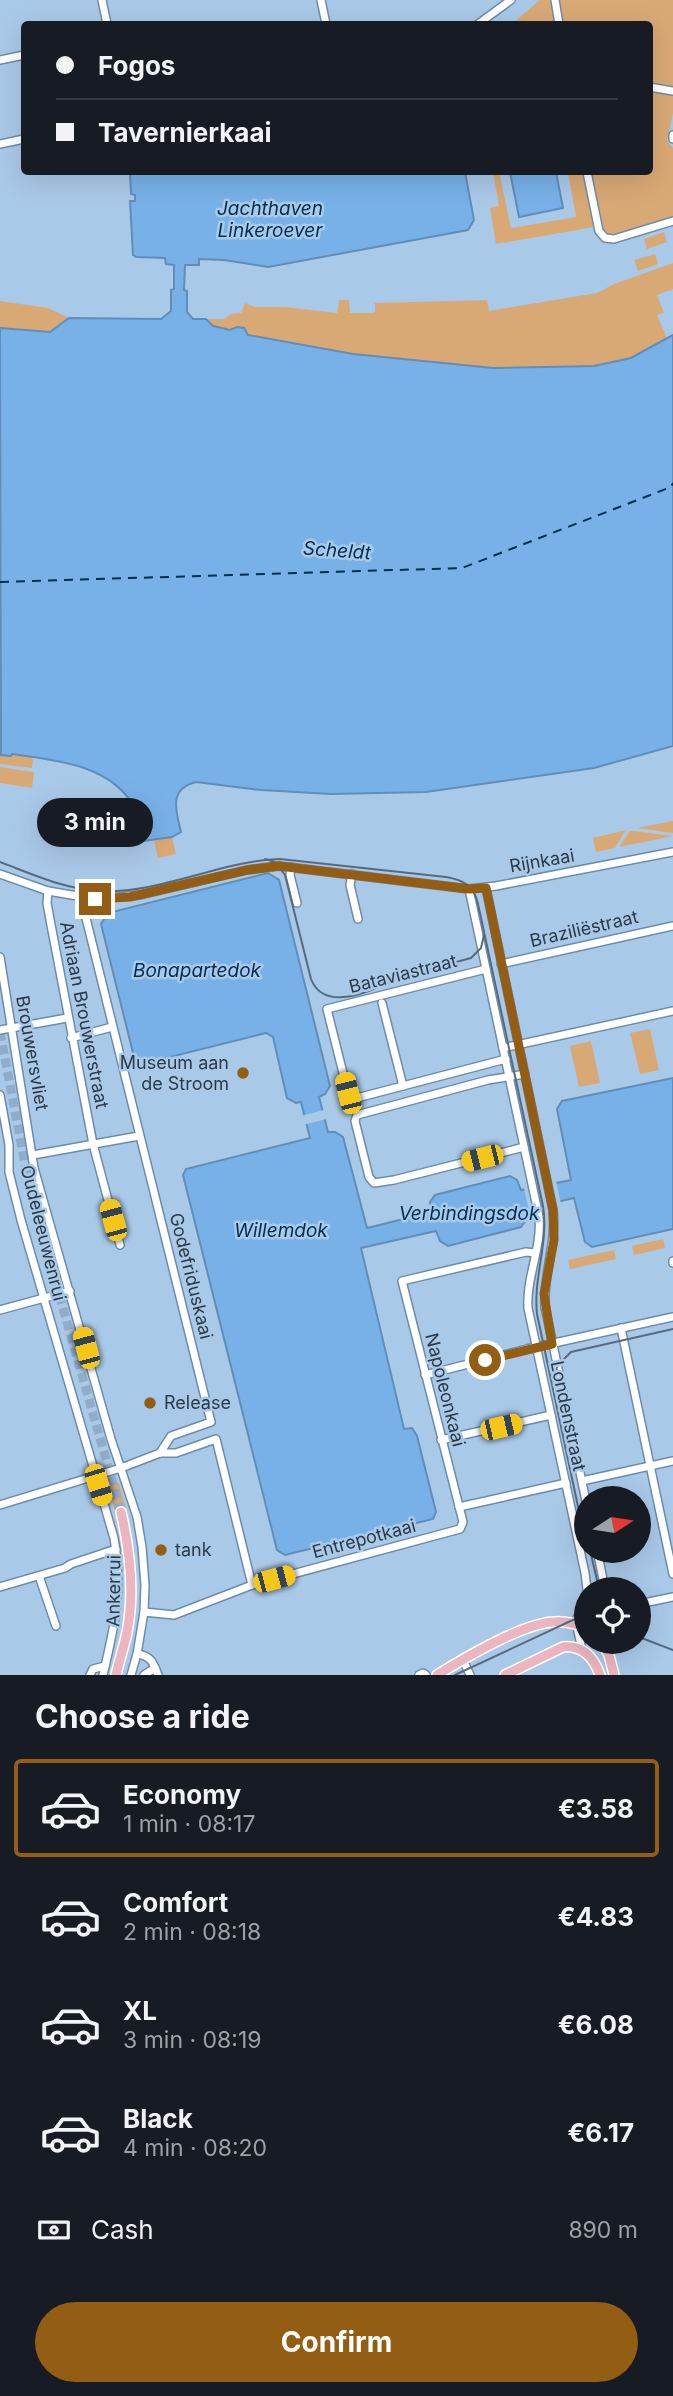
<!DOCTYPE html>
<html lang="en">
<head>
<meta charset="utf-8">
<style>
  :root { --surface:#171b24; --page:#242831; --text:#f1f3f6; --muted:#9ea1a6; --line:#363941; --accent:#935d13 }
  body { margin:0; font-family:Inter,sans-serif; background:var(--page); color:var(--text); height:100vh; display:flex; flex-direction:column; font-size:26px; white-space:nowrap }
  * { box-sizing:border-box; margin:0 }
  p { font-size:23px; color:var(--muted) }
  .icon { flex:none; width:38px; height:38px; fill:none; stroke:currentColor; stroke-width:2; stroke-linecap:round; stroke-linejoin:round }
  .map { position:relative; height:1675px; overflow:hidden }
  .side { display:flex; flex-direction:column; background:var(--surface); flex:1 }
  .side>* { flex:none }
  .banner { position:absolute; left:21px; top:21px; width:632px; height:154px; border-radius:7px; box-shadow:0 7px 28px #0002; display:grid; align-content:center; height:154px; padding:0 35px; background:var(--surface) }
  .needle { width:46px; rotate:78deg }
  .controls { position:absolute; left:574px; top:1486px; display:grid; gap:14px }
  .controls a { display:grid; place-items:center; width:77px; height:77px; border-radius:50%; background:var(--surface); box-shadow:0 7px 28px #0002; font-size:35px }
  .end { position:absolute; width:32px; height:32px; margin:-16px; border:9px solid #935d13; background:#fff; box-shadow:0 0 0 4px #fff }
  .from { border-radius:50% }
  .bubble { position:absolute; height:49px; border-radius:24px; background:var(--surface); box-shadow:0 7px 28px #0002; font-size:23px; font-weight:700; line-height:49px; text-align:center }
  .car { position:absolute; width:21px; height:42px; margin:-21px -10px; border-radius:9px; box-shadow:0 0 5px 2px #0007; background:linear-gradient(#f5c518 24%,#345 0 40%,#f5c518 0 76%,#345 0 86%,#f5c518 0) }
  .banner b { display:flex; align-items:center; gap:24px; height:66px; font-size:26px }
  .banner b+b { border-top:2px solid var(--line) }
  .banner i { width:18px; height:18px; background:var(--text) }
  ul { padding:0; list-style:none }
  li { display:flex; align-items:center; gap:21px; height:98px; margin:0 14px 10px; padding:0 21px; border:4px solid transparent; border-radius:7px }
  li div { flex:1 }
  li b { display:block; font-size:26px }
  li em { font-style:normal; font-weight:700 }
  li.current { border-color:var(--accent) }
  li>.icon { width:63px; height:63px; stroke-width:1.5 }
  h2 { padding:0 35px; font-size:32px; line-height:84px }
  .pay { display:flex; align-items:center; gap:18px; height:77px; padding:0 35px; font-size:26px }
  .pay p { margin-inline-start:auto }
  .action { display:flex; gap:14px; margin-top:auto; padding:14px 35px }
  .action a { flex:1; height:80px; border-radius:42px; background:var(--accent); color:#fff; font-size:28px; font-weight:700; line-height:80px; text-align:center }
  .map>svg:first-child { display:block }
  .green { fill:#d9a975 }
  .water { fill:#78b1e8; stroke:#628db7; stroke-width:2 }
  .pier { fill:#a9c9e9 }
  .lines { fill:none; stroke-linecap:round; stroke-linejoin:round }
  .ferry { stroke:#012e51; stroke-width:2; stroke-dasharray:9 7; stroke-linecap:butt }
  .major-tunnel { stroke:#90acc8; stroke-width:9; stroke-dasharray:9 4.5; stroke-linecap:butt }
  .minor-casing { stroke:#6d8ca9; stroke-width:10 }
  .major-casing { stroke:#fff; stroke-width:12 }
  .minor { stroke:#fff; stroke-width:7 }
  .major { stroke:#ebb6bf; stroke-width:9 }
  .tram { stroke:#576b7e; stroke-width:2 }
  .route { stroke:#935d13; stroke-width:9 }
  .poi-dot { fill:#935d13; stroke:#a9c9e9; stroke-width:2.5 }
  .labels { text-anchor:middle; stroke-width:5; stroke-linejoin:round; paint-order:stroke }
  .street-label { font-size:18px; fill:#2d3a46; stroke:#a9c9e9 }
  .poi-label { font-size:18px; fill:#2d3a46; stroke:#a9c9e9; text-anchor:start }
  .water-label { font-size:19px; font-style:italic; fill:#012e51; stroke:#a9c9e9 }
</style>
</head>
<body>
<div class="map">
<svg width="673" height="1675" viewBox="0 0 673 1675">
  <rect width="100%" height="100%" fill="#a9c9e9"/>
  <g class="green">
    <path d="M540,0H673V113L667,141L673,148V218L613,236L605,234L601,226L591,172H649V24H512Z"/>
    <path d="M493,172H499L511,228L576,217L568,172H583L594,227L496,244L490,208L499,206Z"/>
    <path d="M664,232L667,242L647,249L644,239Z"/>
    <path d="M655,254L658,264L638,271L634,260Z"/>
    <path d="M673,263V289L657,295L664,313L657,315L667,338L631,358L594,366L493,368L353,354L248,335L237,327L230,330L213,326L206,319H224L231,314L241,313L245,303L255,307H285L337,313L339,300H349L350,313H375V303L487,300L489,311L597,293L614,284Z"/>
    <path d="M0,301L48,308L69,318L50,332L0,328Z"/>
    <path d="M11,754L33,757L32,768L0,764V755L11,756Z"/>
    <path d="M0,767L34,772L32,788L0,783Z"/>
    <path d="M673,821V833L637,828Z"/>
    <path d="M626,830L615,848L596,852L593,838Z"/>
    <path d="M630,831H634L673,836L619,847Z"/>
    <path d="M172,837L176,854L158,858L154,841Z"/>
    <path d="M650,1029L659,1070L640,1074L630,1033Z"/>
    <path d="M591,1041L600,1083L579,1087L570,1046Z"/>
    <path d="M663,1239L665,1248L634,1255L632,1246Z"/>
    <path d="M614,1250L616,1259L570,1269L568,1260Z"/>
    <path d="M119,1483L126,1509L115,1512L109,1487Z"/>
  </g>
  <g class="water">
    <path d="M130,172H465L474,220L468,230L268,267L224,260L199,259V265H185L184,290L187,291V312L193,319H206L213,326L230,330L237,327L244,328L248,335L353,354L493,368L594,366L631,358L673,335V746L594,768L426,792L331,794L261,790L196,782C168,789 176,811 181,832L172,837L144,841C141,829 139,816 133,805C109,764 54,760 12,754L11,756L1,755L0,328L50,332L69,318L161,319L171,311V290L174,289V265L166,264L165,258L136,257L133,255L130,201H135V195L131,194Z"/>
    <path d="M510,172H556L563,208L519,217Z"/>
    <path d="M268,873L279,880L330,1086L325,1094L319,1097L328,1132H335L343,1137L367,1228L432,1212L430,1202L435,1195L510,1176L517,1180L521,1190L571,1180L557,1109L562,1101L673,1078V1229L592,1247L585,1242L574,1198L526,1209V1220L521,1227L448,1246L440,1241L436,1231L361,1248L404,1429L412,1428L417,1436L436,1512L433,1519L285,1555L277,1550L183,1175L186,1169L310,1138L301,1102L296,1103L287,1098L273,1037L266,1033L146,1063L134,1057L101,924L108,913Z"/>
  </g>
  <g class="pier">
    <path d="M324,1110L326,1119L303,1125L301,1116Z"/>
    <path d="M556,1181L561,1204L529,1211L524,1188Z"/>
  </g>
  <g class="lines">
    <path class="ferry" d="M0,582L462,568L671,487L673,483"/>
    <path class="major-tunnel" d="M0,1032L31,1196L121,1512"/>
    <g class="minor-casing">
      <g id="minor">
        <path d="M102,0L107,24"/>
        <path d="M321,0L326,24"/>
        <path d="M555,0L559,24"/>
        <path d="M478,24L511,0"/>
        <path d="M0,60L24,55"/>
        <path d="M649,87L673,91"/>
        <path d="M673,135V139"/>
        <path d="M0,144L24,139"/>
        <path d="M587,172L599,231L605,238L614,239L673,221"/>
        <path d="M291,867L290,875L297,903"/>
        <path d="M0,874L48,891L95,899L140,895L247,870L279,866L469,889L496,886L673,852"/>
        <path d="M352,874L350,885L358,919"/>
        <path d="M486,888L553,1210C557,1243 543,1274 545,1307L586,1501"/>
        <path d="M469,889L539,1217C542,1248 526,1277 528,1308L585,1573L587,1589"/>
        <path d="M48,891L47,903L51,925L93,1144L120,1245"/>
        <path d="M81,898L211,1422L171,1436L160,1453"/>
        <path d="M0,957L34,1168L111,1439L137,1517L142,1547L145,1585L144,1612L137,1654L131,1675"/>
        <path d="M501,964L673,926"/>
        <path d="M486,969L327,1009L348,1093L353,1099L506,1059"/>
        <path d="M382,1003L403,1086"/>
        <path d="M0,1030L67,1018"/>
        <path d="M71,1038L112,1027"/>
        <path d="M503,1048L673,1011"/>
        <path d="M0,1095L9,1145V1172L21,1220L114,1538C123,1590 115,1625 103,1675"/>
        <path d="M524,1147L394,1180L374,1183L369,1177L355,1121L357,1115L488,1080L525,1074"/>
        <path d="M33,1155L139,1136"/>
        <path d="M673,1261V1263"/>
        <path d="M0,1310L70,1291"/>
        <path d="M621,1328L673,1574"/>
        <path d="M425,1375L527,1349L673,1317"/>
        <path d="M441,1440L551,1415"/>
        <path d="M582,1481L673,1461"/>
        <path d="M0,1505L121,1468L160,1453H176L216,1439L252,1585"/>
        <path d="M459,1507L566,1483"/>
        <path d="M597,1550L605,1589"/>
        <path d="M39,1576L56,1626"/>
        <path d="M0,1587L65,1568L71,1564L116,1549"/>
        <path d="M639,1604L673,1597"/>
        <path d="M144,1612L174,1615L252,1585L460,1529L463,1522L402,1281L526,1252L535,1253"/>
        <path d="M582,1650L576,1622L586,1594"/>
        <path d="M137,1654C151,1656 153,1662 158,1675"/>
        <path d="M463,1660L470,1675"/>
        <path d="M90,1675L93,1669L105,1666"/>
        <path d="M144,1675L155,1668"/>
        <path d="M419,1675L423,1673L426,1675"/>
      </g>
    </g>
    <g class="major-casing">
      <g id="major">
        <path d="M602,1642L609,1655L614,1675"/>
        <path d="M116,1675C119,1661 124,1647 127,1632C135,1592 130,1551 121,1512"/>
        <path d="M437,1675C463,1659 524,1623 554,1622C564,1621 577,1624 586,1628"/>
        <path d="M505,1675L563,1647C583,1645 594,1658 600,1675"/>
      </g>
    </g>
    <use href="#minor" class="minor"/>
    <use href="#major" class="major"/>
    <g class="tram">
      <path d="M265,859L275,862L285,875L311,979C326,1017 381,986 406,975"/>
      <path d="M0,862C32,874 64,889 99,891C161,894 219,861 280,859L446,877C464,880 474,886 478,904L543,1206C549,1243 533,1277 537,1314L586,1544"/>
      <path d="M397,978L471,958L481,948L484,935"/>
      <path d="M555,1385L557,1366L571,1352L673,1329"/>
      <path d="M590,1550L599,1589"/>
      <path d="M639,1637L673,1650"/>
      <path d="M455,1675L577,1618L586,1611"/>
    </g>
  </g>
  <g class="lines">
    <path class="route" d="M95,899L130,897L247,870L279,866L469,889L486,888L553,1210L554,1240L544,1294L552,1344L485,1360"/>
  </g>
  <g class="poi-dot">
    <circle cx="243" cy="1073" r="7"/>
    <circle cx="150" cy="1403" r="7"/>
    <circle cx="161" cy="1550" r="7"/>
  </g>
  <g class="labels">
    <g class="street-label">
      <text transform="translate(542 861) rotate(-10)" y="6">Rijnkaai</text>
      <text transform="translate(584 929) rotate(-13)" y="6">Braziliëstraat</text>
      <text transform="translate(403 974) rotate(-14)" y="6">Bataviastraat</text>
      <text transform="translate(84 1015) rotate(79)" y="6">Adriaan Brouwerstraat</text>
      <text transform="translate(32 1053) rotate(80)" y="6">Brouwersvliet</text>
      <text transform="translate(43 1233) rotate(76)" y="6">Oudeleeuwenrui</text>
      <text transform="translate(191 1276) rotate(76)" y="6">Godefriduskaai</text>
      <text transform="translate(445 1390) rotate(76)" y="6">Napoleonkaai</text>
      <text transform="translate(568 1416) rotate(78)" y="6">Londenstraat</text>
      <text transform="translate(364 1539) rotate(-15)" y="6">Entrepotkaai</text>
      <text transform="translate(114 1591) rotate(-89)" y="6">Ankerrui</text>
    </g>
    <g class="poi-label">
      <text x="229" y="1069" text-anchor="end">Museum aan<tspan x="229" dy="21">de Stroom</tspan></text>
      <text x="164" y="1409">Release</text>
      <text x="175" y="1556">tank</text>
    </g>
    <g class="water-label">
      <text x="270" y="215">Jachthaven<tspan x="270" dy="22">Linkeroever</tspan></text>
      <text transform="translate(337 550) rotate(4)" y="7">Scheldt</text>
      <text x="197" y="977">Bonapartedok</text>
      <text x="469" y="1220">Verbindingsdok</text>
      <text x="281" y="1237">Willemdok</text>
    </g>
  </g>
</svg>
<div class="controls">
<a><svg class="needle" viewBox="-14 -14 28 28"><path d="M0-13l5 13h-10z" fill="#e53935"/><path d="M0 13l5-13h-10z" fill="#9ea1a6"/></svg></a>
<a><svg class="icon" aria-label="locate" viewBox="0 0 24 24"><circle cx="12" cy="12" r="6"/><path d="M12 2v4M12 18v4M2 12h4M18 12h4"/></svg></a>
</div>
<i class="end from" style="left:485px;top:1360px"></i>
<i class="end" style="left:95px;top:899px"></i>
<div class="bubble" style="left:37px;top:798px;width:116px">3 min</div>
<i class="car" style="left:348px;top:1093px;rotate:346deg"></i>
<i class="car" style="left:482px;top:1158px;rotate:256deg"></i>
<i class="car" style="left:113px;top:1220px;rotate:345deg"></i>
<i class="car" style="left:86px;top:1348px;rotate:345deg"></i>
<i class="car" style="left:501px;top:1427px;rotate:77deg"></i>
<i class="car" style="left:98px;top:1485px;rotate:163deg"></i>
<i class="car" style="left:274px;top:1579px;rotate:75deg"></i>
<div class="banner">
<b><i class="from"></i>Fogos</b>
<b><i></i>Tavernierkaai</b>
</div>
</div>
<section class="side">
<h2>Choose a ride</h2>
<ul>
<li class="current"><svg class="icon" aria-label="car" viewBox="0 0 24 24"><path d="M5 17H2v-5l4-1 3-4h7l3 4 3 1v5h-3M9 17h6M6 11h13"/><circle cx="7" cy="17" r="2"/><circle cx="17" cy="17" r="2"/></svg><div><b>Economy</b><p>1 min · 08:17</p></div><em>€3.58</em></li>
<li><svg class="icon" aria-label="car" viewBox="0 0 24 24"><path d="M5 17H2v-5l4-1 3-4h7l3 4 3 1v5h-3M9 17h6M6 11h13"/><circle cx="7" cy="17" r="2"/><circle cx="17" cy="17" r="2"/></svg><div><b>Comfort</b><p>2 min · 08:18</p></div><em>€4.83</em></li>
<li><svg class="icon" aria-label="car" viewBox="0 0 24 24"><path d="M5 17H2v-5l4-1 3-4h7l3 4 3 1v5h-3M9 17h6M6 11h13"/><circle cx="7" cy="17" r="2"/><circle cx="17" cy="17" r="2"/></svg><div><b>XL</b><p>3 min · 08:19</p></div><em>€6.08</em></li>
<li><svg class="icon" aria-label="car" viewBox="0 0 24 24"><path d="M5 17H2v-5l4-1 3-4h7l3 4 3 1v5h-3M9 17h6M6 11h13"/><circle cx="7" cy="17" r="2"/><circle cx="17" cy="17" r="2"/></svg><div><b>Black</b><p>4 min · 08:20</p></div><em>€6.17</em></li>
</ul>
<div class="pay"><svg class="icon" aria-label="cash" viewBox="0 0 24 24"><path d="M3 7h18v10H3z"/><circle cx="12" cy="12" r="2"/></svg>Cash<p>890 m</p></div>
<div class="action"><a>Confirm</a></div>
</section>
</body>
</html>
